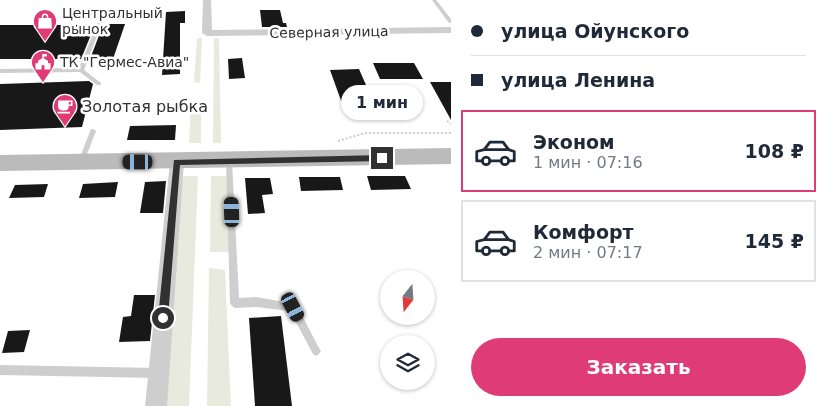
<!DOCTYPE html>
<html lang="ru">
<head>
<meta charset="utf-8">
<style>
  :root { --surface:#fff; --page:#f6f6f7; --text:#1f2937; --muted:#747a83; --line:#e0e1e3; --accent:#df3c76 }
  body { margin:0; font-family:"DejaVu Sans",sans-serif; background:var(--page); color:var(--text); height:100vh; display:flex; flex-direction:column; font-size:19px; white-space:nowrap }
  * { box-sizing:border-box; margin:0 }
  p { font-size:16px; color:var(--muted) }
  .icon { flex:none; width:28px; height:28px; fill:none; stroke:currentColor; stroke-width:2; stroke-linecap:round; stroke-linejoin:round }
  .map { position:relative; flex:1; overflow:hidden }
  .sheet { display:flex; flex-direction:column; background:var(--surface); width:375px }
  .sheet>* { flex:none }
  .guide { display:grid; align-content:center; height:110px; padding:0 20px; background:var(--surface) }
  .needle { width:32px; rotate:197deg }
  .fabs { position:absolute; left:380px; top:270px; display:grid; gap:10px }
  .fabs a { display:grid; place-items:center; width:55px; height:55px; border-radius:50%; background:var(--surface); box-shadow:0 1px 4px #0004; font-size:25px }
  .end { position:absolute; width:22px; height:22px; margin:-11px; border:6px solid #313131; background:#fff; box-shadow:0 0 0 2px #fff }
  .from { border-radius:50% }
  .bubble { position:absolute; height:35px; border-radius:18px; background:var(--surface); box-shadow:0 1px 4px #0004; font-size:16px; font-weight:700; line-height:35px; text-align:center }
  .car { position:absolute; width:15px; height:30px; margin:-15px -8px; border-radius:6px; box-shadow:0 0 4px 1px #0007; background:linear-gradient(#222 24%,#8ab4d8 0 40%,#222 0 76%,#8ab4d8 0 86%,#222 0) }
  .guide b { display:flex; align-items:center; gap:18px; height:48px; font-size:19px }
  .guide b+b { border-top:1px solid var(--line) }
  .guide i { width:12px; height:12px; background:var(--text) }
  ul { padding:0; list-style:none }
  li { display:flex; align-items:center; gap:15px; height:82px; margin:0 10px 8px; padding:0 10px; border:2px solid var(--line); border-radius:0px }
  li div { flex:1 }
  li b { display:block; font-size:19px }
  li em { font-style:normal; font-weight:700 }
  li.on { border-color:var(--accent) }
  li>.icon { width:45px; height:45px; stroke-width:1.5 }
  .action { display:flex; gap:10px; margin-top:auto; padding:10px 20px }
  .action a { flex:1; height:58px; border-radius:30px; background:var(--accent); color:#fff; font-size:20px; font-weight:700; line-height:58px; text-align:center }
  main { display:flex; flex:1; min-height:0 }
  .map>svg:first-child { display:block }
  .green { fill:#e8eadd }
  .building { fill:#181818 }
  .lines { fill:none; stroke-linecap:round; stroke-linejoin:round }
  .path { stroke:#cbcbcb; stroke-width:2; stroke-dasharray:2 2; stroke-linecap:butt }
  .lane { fill:#cecece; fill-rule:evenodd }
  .street { fill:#cecece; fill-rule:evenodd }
  .secondary { fill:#bbb; fill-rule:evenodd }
  .route { fill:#313131 }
  .labels { text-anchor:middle; stroke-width:5; stroke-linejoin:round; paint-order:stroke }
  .far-poi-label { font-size:14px; fill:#313131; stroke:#fff; text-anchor:start }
  .far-street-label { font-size:14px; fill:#313131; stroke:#fff }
  .poi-label { font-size:16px; fill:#313131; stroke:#fff; text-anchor:start }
</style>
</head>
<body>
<main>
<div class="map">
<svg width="451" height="406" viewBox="0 0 451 406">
  <rect width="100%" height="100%" fill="#fff"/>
  <g class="green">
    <path d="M197,38H202L200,83L194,82Z"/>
    <path d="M214,38H219L221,143H213Z"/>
    <path d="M191,102L201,103V143H189Z"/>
    <path d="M182,176H198L189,406H163Z"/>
    <path d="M211,176H228L229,252H210Z"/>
    <path d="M209,268L225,270L231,406H207Z"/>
  </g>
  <g class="building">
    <path d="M260,10H280L283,23H286L287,27H262Z"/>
    <path d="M185,11V23H180V74L162,75L166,12Z"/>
    <path d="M106,24H125L113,59H90L103,25Z"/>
    <path d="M0,25H95L81,59H0Z"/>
    <path d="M242,58L245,78L229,79L228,59Z"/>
    <path d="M373,63H414L423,79H380Z"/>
    <path d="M359,69L376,108L344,109L330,70Z"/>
    <path d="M89,81L93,84L82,127L0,130V84Z"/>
    <path d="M430,82H451V120Z"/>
    <path d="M176,125L175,140H127L130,126Z"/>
    <path d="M367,176H405L411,189L371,190Z"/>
    <path d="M299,177H340L343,190L301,191Z"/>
    <path d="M245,178H270L273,194L262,195L265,213L248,214Z"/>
    <path d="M166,181L163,213H140L145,182Z"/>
    <path d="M118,182L115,197L79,198L83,184Z"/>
    <path d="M48,184L44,197L9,198L15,185Z"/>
    <path d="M134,295H155L150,341L119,342L123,317L131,316Z"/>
    <path d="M281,316L292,406H255L249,318Z"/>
    <path d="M30,330L24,352L2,353L8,331Z"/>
  </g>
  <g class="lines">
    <g class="path">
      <path d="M447,121L451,124"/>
      <path d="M338,141L365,133H451"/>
    </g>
    <g class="lane">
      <path d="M432,0H436L451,19V23H449Z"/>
      <path d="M100,17L104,18L84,70L101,83V85H97L80,72L0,73V69L79,68Z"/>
      <path d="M91,129H93L96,131L84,162L81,165L78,162Z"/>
      <path d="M229,158L232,161L239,298L256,297L296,304L319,348L321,351L319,354L316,356L313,354L290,311L256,307L235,308L232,306L230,303L226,161Z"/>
      <path d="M0,365L158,368L162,369L163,373L162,377L158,378L0,375Z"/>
    </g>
    <g class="street">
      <path d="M203,0H211L212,30L451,27V33L207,36L202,33Z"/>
      <path d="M177,157L182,158L184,162L167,406H145L170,162L172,158Z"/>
    </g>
    <path class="secondary" d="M451,148V164L0,171V155Z"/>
  </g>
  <path class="route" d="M382,155L386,158L382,161L180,165L168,318L167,322H160L158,318L174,160Z"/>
  <defs>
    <g id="shop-pin" transform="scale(1.25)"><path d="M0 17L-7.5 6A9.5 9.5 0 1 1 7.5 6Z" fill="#df3c76" stroke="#fff"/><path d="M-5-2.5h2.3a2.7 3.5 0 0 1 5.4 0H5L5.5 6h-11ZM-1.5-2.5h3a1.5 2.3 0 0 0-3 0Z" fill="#fff"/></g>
    <g id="civic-pin" transform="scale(1.25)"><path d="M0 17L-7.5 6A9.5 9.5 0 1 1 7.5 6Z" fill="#df3c76" stroke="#fff"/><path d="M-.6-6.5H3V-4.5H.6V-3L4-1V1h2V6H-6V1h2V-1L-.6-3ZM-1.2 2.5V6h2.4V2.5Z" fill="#fff"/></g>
    <g id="cafe-pin" transform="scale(1.25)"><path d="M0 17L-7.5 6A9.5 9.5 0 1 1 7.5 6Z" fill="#df3c76" stroke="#fff"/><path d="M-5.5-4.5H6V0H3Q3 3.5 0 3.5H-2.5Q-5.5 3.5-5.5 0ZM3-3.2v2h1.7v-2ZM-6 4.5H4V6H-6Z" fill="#fff"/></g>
  </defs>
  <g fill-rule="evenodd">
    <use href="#shop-pin" x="45" y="21"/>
    <use href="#civic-pin" x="43" y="62"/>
    <use href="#cafe-pin" x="65" y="106"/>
  </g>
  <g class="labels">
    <g class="far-poi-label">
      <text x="62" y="18">Центральный<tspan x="62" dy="16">рынок</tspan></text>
      <text x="60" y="67">ТК "Гермес-Авиа"</text>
    </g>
    <g class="far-street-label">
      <text transform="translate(329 32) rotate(-1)" y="5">Северная улица</text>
    </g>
    <g class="poi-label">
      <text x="82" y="112">Золотая рыбка</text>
    </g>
  </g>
</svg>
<div class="fabs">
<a><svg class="needle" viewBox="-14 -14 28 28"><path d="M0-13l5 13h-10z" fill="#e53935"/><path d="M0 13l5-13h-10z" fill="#747a83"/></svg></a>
<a><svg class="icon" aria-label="layers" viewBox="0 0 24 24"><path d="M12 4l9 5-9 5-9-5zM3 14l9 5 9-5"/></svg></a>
</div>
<i class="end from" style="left:163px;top:318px"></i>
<i class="end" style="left:382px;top:158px"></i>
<div class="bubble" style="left:341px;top:85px;width:82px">1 мин</div>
<i class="car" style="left:138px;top:162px;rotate:270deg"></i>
<i class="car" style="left:232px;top:212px;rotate:358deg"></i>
<i class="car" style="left:293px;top:307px;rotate:152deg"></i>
</div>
<section class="sheet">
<div class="guide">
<b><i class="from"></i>улица Ойунского</b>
<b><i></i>улица Ленина</b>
</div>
<ul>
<li class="on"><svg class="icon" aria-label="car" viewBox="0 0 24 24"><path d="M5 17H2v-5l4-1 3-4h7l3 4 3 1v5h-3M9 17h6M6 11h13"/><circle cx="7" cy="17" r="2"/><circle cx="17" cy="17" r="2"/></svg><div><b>Эконом</b><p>1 мин · 07:16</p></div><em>108 ₽</em></li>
<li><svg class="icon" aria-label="car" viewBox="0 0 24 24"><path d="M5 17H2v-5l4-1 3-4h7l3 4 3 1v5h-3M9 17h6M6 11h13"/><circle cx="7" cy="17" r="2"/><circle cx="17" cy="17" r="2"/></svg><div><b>Комфорт</b><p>2 мин · 07:17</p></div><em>145 ₽</em></li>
</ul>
<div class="action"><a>Заказать</a></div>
</section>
</main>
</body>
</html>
